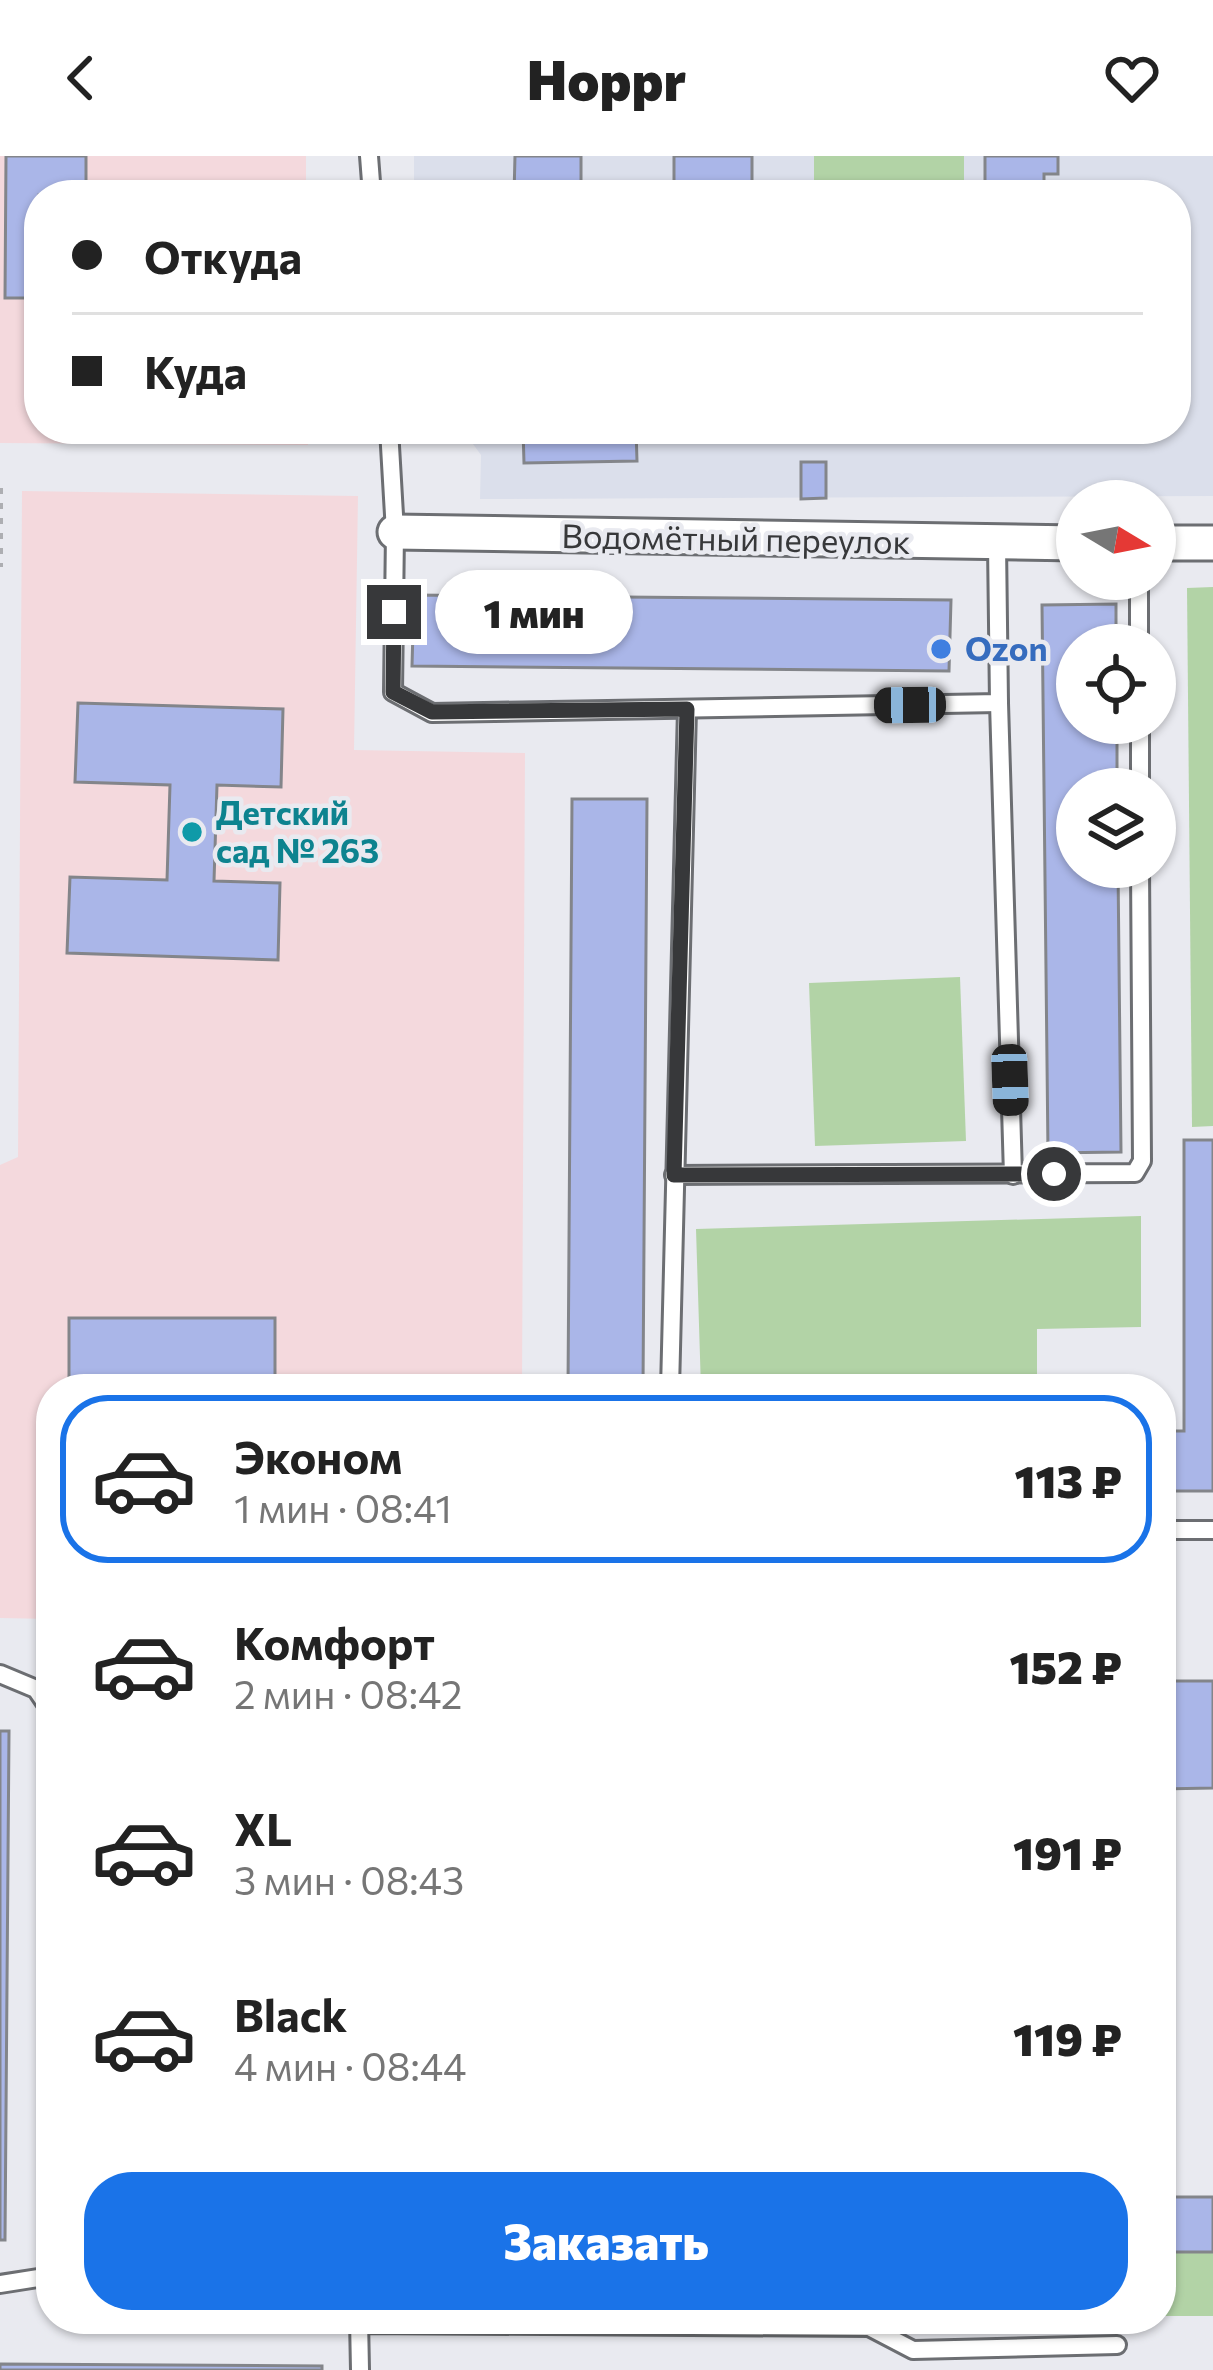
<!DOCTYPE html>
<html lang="ru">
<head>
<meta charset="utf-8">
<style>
  :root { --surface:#fff; --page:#f2f2f2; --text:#222; --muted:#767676; --line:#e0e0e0; --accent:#1a73e8 }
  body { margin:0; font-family:Commissioner,sans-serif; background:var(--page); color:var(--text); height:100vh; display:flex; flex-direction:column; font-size:45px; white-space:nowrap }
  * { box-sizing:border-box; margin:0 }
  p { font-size:39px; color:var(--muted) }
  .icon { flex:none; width:66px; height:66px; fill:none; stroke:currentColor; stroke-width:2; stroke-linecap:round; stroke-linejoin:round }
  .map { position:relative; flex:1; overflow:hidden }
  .details { position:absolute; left:36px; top:1218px; width:1140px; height:960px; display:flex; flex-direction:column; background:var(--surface); border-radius:48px; box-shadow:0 3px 9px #0004 }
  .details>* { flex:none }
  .banner { position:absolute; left:24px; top:24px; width:1167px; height:264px; border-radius:48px; box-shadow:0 3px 9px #0004; display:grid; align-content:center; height:264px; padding:0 48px; background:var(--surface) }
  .needle { width:78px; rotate:100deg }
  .controls { position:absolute; left:1056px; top:324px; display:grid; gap:24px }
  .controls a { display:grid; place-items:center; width:120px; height:120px; border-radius:50%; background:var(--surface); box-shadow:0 3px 9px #0004; font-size:60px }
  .end { position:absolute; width:54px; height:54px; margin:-27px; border:15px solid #37383a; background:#fff; box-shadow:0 0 0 6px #fff }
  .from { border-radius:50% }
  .bubble { position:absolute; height:84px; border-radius:42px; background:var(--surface); box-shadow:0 3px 9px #0004; font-size:39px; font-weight:800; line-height:84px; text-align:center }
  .car { position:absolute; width:36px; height:72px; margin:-36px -18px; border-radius:15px; box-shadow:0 0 9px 3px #0007; background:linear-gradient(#222 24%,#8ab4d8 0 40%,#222 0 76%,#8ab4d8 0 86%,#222 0) }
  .banner b { display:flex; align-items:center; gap:42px; height:114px; font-size:45px }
  .banner b+b { border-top:3px solid var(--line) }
  .banner i { width:30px; height:30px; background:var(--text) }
  ul { padding:21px 0 0; list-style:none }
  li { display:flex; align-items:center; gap:36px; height:168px; margin:0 24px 18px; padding:0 24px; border:6px solid transparent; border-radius:48px }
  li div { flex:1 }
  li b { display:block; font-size:45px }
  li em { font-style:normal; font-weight:800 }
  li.selected { border-color:var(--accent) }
  li>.icon { width:108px; height:108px; stroke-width:1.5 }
  .primary-button { display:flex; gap:24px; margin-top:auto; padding:24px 48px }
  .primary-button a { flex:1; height:138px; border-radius:48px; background:var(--accent); color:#fff; font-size:48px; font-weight:800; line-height:138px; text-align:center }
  header { display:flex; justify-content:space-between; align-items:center; height:156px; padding:0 48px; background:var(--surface); font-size:54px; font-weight:800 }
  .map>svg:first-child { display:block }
  .built { fill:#dbdfeb }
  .education { fill:#f4d9dd }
  .green { fill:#b2d3a6 }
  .building { fill:#aab6e8; stroke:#83858a; stroke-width:3 }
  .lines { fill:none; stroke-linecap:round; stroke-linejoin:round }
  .lane-casing { stroke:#6c6e72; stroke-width:22 }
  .street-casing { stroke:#6c6e72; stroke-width:39 }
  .path { stroke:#adaeb2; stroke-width:6; stroke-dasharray:6 9; stroke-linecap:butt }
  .lane { stroke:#fff; stroke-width:16 }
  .street { stroke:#fff; stroke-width:33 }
  .route { stroke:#37383a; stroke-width:15 }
  .shop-dot { fill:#3f7fe0; stroke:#e9eaf0; stroke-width:4.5 }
  .culture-dot { fill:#0f9aa8; stroke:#e9eaf0; stroke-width:4.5 }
  .labels { text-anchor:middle; stroke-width:9; stroke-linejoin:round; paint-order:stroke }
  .street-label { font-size:33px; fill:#37383a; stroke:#e9eaf0 }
  .shop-label { font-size:33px; font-weight:bold; fill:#366cbe; stroke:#e9eaf0; text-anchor:start }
  .culture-label { font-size:33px; font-weight:bold; fill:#0d838f; stroke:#e9eaf0; text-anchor:start }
</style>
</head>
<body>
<header><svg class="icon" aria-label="back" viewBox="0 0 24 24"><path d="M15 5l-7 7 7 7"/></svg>Hoppr<svg class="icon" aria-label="heart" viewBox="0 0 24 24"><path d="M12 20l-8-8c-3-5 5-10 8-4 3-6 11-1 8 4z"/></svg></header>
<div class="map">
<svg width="1213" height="2214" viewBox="0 0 1213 2214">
  <rect width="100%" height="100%" fill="#e9eaf0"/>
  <path class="built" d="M414,0H1213V340L480,343L481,299L462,273H1176V39H414Z"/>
  <g class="education">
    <path d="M0,0H306V39H39V273H308V289L0,287Z"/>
    <path d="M22,335L358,340L354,594L525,597L522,1233H51V1463L0,1462V1009L18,1001Z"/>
  </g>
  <g class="green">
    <rect x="814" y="0" width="150" height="39"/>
    <path d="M1213,431V970L1192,971L1187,432Z"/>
    <path d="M960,821L966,985L815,990L809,827Z"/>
    <path d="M1141,1060V1171L1037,1173V1233H701L696,1073Z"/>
    <rect x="1161" y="2096" width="52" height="64"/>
  </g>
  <g class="building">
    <path d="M6,0H86V39H39V142H5Z"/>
    <path d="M515,0H581V39H514Z"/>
    <rect x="674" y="0" width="78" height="39"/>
    <path d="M985,0H1058V18H1044V39H985Z"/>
    <path d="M523,273H636L637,305L524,307Z"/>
    <path d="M801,306H826V342L801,343Z"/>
    <path d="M414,439L951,444L949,515L412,510Z"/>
    <path d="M1116,448V489H1077V567H1117V633H1077V711H1118L1121,996L1048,997L1042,449Z"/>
    <path d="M78,547L283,553L281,631L217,629L214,725L280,727L278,804L67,797L70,721L167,724L170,629L75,626Z"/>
    <path d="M572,643H647L643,1233H568Z"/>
    <path d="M1184,984H1213V1335H1161V1275H1184Z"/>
    <rect x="69" y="1162" width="206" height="71"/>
    <path d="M1161,1525H1213V1632L1161,1633Z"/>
    <path d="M0,1575H9L5,2084H0Z"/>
    <rect x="1161" y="2041" width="52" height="55"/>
    <path d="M0,2208L322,2210V2214H0Z"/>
  </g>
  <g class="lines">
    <g class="lane-casing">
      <g id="lane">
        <path d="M369,0L372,39"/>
        <path d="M389,273L395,376L393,536L432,557L999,547L997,388"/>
        <path d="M1139,423V489"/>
        <path d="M999,547L1013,1019"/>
        <path d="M1140,567V633"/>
        <path d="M674,1019L1135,1017L1142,1005L1140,711"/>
        <path d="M670,1233L687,553"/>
        <path d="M1161,1374H1213"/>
        <path d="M0,1518L36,1533L51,1555"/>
        <path d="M0,2128L51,2120"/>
        <path d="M360,2214L359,2163L360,2168L869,2171L913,2194L1117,2189"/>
      </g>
    </g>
    <g class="street-casing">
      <g id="street">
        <path d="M395,376L1077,387"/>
        <path d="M1155,387H1213"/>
      </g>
    </g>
    <path class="path" d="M0,332V411"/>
    <use href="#lane" class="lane"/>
    <use href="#street" class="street"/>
  </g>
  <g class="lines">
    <path class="route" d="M394,456L393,536L432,556L687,553L674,1019L1054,1018"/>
  </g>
  <circle class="shop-dot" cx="941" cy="493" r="12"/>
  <circle class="culture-dot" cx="192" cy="676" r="12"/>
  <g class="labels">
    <g class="street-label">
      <text transform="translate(736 383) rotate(1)" y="12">Водомётный переулок</text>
    </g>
    <g class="shop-label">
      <text x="965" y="505">Ozon</text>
    </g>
    <g class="culture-label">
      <text x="216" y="669">Детский<tspan x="216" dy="38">сад № 263</tspan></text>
    </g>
  </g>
</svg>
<div class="controls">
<a><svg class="needle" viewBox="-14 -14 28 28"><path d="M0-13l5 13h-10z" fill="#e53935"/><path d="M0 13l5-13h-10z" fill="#767676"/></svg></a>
<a><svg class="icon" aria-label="locate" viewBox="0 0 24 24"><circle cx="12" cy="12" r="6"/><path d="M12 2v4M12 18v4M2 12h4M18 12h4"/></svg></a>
<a><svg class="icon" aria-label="layers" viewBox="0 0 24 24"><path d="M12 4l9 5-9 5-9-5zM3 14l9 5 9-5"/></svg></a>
</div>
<i class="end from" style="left:1054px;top:1018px"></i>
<i class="end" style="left:394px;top:456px"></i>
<div class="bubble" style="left:435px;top:414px;width:198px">1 мин</div>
<i class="car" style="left:910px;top:549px;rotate:269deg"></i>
<i class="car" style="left:1010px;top:924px;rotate:178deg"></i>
<div class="banner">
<b><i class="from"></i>Откуда</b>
<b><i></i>Куда</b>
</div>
<section class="details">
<ul>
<li class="selected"><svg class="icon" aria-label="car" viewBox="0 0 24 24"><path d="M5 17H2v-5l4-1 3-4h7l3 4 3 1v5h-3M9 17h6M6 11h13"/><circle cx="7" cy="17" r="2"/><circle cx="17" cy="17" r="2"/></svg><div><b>Эконом</b><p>1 мин · 08:41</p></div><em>113 ₽</em></li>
<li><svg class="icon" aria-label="car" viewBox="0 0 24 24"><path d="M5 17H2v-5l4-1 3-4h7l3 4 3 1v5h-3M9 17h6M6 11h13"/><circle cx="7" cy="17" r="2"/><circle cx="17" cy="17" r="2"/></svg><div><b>Комфорт</b><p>2 мин · 08:42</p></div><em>152 ₽</em></li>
<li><svg class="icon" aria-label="car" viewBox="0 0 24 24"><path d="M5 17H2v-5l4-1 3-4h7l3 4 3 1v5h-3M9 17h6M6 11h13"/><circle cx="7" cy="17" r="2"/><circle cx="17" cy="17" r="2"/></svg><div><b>XL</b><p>3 мин · 08:43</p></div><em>191 ₽</em></li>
<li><svg class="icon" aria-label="car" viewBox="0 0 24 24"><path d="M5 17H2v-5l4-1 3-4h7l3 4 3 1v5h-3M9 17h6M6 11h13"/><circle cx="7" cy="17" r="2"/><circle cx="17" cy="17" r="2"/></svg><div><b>Black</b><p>4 мин · 08:44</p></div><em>119 ₽</em></li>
</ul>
<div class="primary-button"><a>Заказать</a></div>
</section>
</div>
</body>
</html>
